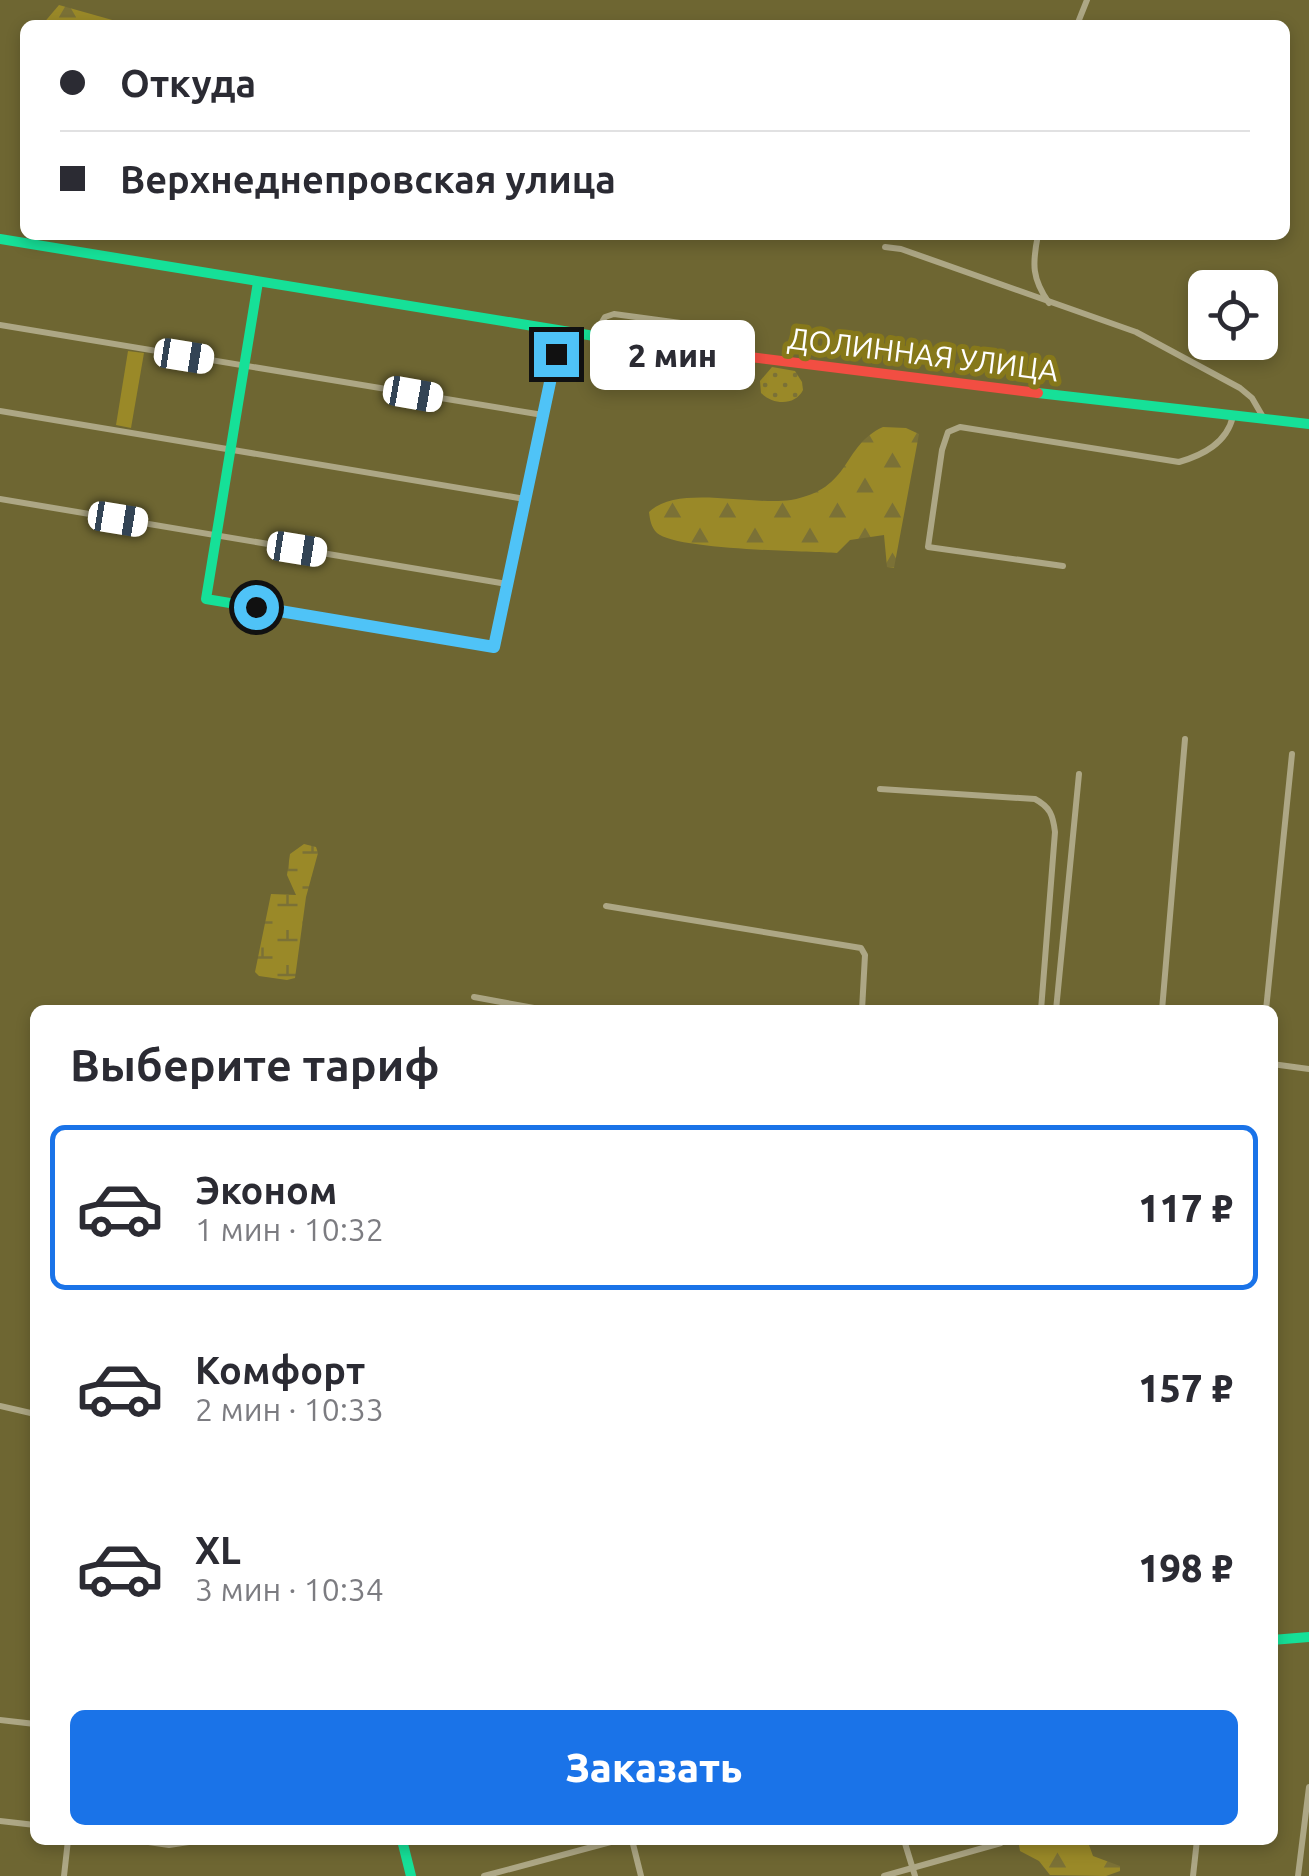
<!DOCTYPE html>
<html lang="ru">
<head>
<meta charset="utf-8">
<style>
  :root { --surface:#fff; --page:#f7f7f7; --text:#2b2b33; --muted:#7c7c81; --line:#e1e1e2; --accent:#1a73e8 }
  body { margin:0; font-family:Ubuntu,sans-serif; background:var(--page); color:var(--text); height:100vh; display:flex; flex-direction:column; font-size:38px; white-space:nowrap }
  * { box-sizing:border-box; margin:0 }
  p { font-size:32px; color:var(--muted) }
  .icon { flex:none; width:55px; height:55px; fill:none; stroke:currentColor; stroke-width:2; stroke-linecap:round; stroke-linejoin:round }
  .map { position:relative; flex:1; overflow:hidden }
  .details { position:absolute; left:30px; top:1005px; width:1248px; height:840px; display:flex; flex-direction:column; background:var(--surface); border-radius:15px; box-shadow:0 5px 15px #0003 }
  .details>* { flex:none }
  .guide { position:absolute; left:20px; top:20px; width:1270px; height:220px; border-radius:15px; box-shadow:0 5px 15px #0003; display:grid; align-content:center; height:220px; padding:0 40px; background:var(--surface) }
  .fabs { position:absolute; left:1188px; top:270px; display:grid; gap:20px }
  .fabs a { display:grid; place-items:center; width:90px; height:90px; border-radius:15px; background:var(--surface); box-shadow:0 5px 15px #0003; font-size:50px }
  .end { position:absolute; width:45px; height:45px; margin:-22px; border:12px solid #4fc3f7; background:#111; box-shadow:0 0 0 5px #111 }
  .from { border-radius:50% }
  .bubble { position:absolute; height:70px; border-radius:15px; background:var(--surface); box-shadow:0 5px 15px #0003; font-size:32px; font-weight:800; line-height:70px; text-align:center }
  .car { position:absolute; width:30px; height:60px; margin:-30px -15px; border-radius:12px; box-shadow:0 0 8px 2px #0007; background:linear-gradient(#fff 24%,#345 0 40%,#fff 0 76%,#345 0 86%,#fff 0) }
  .guide b { display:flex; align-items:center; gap:35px; height:95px; font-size:38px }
  .guide b+b { border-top:2px solid var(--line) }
  .guide i { width:25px; height:25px; background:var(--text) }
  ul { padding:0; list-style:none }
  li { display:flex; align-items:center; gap:30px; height:165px; margin:0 20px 15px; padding:0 20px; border:5px solid transparent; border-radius:15px }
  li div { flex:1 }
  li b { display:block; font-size:38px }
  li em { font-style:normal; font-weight:800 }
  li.selected { border-color:var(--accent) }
  li>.icon { width:90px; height:90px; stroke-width:1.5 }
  h2 { padding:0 40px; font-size:45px; line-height:120px }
  .primary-button { display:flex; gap:20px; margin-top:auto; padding:20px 40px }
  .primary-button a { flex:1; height:115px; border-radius:15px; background:var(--accent); color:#fff; font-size:40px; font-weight:800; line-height:115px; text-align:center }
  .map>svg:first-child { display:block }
  .grass { fill:url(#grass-dots) }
  .forest { fill:url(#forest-firs) }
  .wetland { fill:url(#wetland-marsh) }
  .park { fill:#9a8928 }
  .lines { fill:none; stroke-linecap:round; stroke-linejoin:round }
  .street { stroke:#ada785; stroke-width:6 }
  .fast { stroke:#16e098; stroke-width:10 }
  .jam { stroke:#f24e42; stroke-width:10 }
  .route { stroke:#4fc3f7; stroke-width:12 }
  .labels { text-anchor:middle; stroke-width:10; stroke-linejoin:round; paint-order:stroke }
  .street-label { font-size:30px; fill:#fff; stroke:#86781a }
</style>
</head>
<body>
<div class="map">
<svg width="1309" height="1876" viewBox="0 0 1309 1876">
  <defs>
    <pattern id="grass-dots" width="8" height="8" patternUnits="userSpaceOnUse" patternTransform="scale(2.5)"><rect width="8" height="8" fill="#9a8928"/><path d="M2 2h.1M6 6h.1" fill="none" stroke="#7b7136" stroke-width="1.8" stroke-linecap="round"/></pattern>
    <pattern id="forest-firs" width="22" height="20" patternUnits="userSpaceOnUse" patternTransform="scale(2.5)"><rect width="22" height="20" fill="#9a8928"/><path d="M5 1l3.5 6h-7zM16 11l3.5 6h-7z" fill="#7b7136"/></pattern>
    <pattern id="wetland-marsh" width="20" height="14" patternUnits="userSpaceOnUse" patternTransform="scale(2.5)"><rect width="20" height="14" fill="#9a8928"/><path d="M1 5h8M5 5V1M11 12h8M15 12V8" fill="none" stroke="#7b7136"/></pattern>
  </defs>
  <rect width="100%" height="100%" fill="#6e6632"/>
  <g class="grass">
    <path d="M611,320L682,333H716L721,341L718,346H712L608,333L606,323Z"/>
    <path d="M772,367L795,371L802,382L803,390C795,406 773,405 761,393L760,381Z"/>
  </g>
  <g class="forest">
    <path d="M59,5L130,25H42Z"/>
    <path d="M883,427L906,428L919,434L894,568L887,567L884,535L850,540L837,553C805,551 676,550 657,533C651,527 650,520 649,512C677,484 751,506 791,500C853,489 841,446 883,427Z"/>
    <path d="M1018,1840H1092L1089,1845L1093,1856L1120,1866V1871L1106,1876L1050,1875L1039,1861L1020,1851Z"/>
  </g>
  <path class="wetland" d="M304,844L316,847L318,853L306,897L295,978L287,980L259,976L255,972L271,894L296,895L287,875L290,854Z"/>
  <path class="park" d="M128,351L144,353L131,428L116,425Z"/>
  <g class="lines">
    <g class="street">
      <path d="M1077,25L1087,0"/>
      <path d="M1038,235C1032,264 1032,279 1049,303"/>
      <path d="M885,247L901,249L1136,332L1240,388L1252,398L1263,417"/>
      <path d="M0,325L543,415"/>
      <path d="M593,337L605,317L614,314L710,327L750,355"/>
      <path d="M0,411L525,499"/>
      <path d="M0,499L507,584"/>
      <path d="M1063,566L928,547L942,450L948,432L960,427L1179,462C1203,455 1227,443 1233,416"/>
      <path d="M880,789L1035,799C1050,807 1053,815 1055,832L1041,1010"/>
      <path d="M606,906L861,948L865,955L862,1010"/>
      <path d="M474,997L545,1010"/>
      <path d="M1056,1010L1079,774"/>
      <path d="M1162,1010L1185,739"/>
      <path d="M1266,1010L1292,754"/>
      <path d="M1272,1064L1309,1069"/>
      <path d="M0,1406L35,1414"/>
      <path d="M0,1720L35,1724"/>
      <path d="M0,1821L35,1825"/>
      <path d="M135,1840L169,1845L202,1840"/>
      <path d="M632,1840L641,1876"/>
      <path d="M904,1840L915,1876"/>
      <path d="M64,1876L68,1840"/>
      <path d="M484,1876L618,1840"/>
      <path d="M884,1876L1001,1843"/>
      <path d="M1193,1876L1197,1840"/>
      <path d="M1298,1876L1309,1787"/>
    </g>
    <g class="fast">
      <path d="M0,239L631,342"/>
      <path d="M258,282L206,599L494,647L561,332"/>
      <path d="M1038,393L1309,424"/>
      <path d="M1272,1640L1309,1637"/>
      <path d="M402,1840L411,1876"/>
    </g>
    <path class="jam" d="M631,342L1038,393"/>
  </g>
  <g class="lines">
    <path class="route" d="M256,607L494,647L556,354"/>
  </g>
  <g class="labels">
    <g class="street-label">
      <text transform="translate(923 355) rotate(7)" y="10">ДОЛИННАЯ УЛИЦА</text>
    </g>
  </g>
</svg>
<div class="fabs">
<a><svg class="icon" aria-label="locate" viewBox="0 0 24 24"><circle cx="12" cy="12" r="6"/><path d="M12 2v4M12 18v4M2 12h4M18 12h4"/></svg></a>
</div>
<i class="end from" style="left:256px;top:607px"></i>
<i class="end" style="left:556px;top:354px"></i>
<div class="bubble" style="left:590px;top:320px;width:165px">2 мин</div>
<i class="car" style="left:184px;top:356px;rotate:99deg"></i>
<i class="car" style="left:413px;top:394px;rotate:100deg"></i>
<i class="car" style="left:118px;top:519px;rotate:99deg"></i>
<i class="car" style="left:297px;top:549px;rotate:99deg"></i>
<div class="guide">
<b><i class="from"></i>Откуда</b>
<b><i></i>Верхнеднепровская улица</b>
</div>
<section class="details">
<h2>Выберите тариф</h2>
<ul>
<li class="selected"><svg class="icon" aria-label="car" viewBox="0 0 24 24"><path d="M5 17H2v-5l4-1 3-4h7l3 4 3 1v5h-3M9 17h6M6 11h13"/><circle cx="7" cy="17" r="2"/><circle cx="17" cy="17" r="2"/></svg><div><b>Эконом</b><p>1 мин · 10:32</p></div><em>117 ₽</em></li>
<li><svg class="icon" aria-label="car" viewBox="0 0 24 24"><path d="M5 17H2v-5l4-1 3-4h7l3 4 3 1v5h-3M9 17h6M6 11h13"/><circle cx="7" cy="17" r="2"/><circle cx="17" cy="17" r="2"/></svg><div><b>Комфорт</b><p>2 мин · 10:33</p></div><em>157 ₽</em></li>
<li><svg class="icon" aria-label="car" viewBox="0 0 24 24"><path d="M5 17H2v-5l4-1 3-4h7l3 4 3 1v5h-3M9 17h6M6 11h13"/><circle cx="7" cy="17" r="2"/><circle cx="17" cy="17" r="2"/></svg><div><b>XL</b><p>3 мин · 10:34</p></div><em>198 ₽</em></li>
</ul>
<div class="primary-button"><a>Заказать</a></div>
</section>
</div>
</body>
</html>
